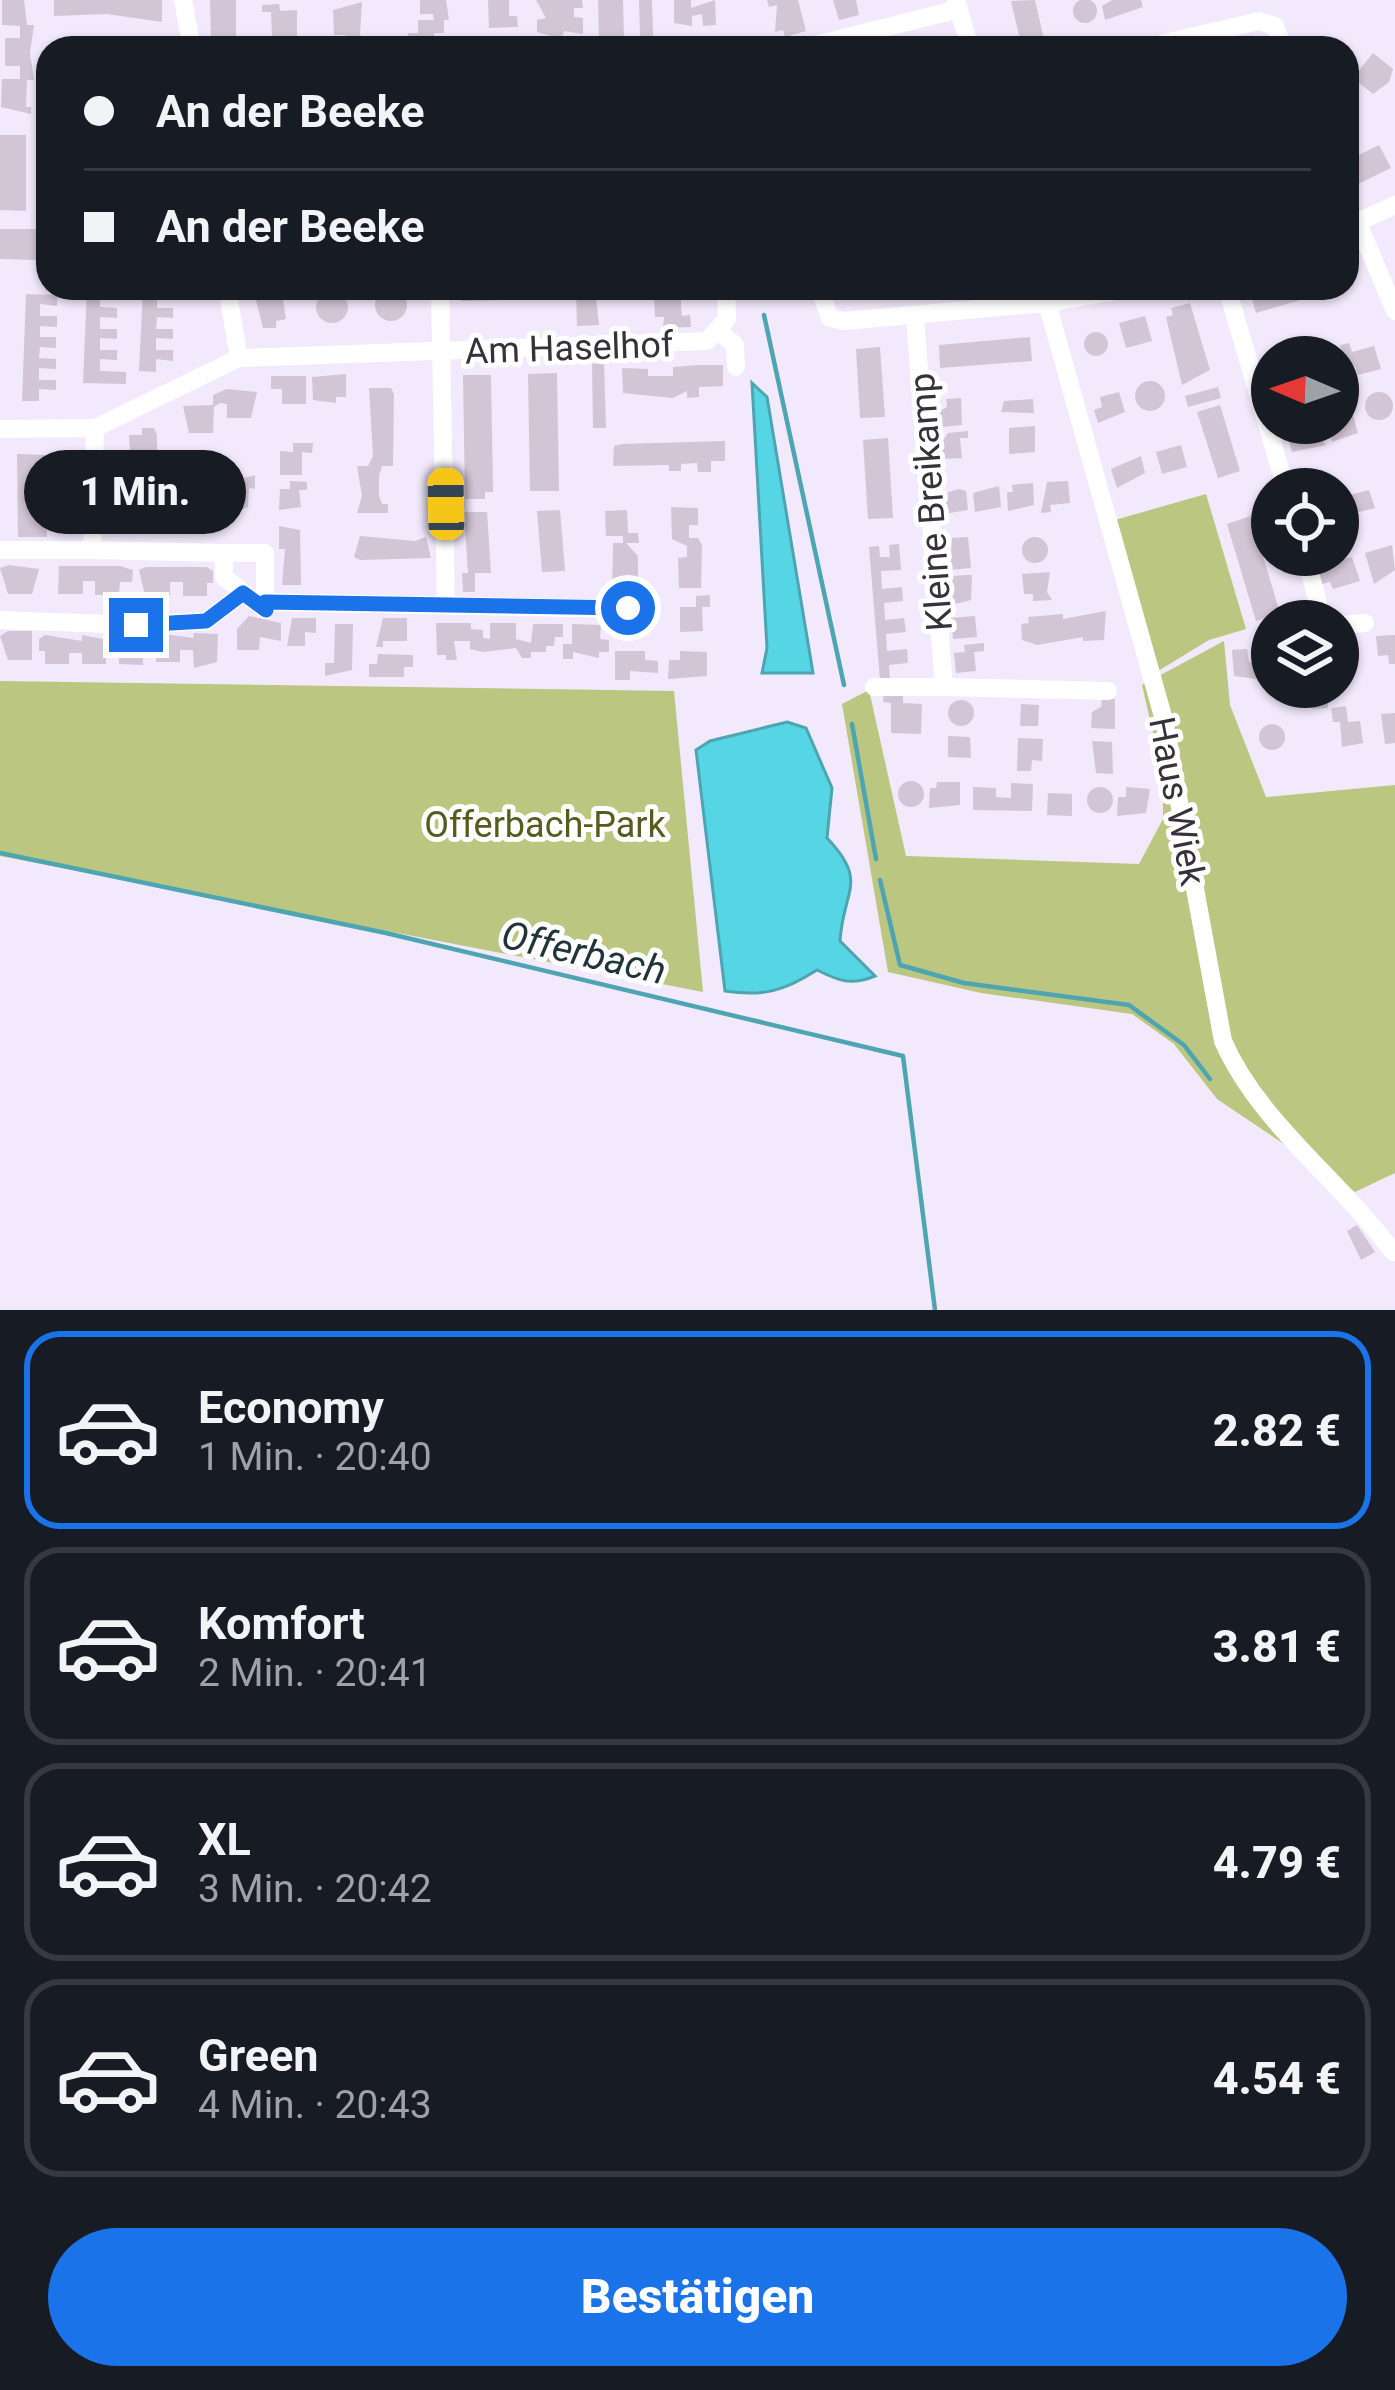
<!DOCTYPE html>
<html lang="de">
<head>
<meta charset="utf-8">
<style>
  :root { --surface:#171b24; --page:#242831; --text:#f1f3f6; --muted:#9ea1a6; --line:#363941; --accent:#1a73e8 }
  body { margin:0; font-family:Roboto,sans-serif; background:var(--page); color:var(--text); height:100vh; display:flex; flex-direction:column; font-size:45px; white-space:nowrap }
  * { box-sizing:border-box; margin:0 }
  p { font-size:39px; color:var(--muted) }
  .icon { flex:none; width:66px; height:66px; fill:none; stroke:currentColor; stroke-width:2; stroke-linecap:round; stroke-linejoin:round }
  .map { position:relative; height:1310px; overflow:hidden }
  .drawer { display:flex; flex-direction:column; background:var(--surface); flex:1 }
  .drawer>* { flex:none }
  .hud { position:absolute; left:36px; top:36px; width:1323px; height:264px; border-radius:36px; box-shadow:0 3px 9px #0004; display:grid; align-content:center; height:264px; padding:0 48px; background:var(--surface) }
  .needle { width:78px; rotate:272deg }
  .controls { position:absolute; left:1251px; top:336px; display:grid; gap:24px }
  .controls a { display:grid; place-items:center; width:108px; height:108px; border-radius:50%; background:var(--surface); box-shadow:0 3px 9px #0004; font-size:60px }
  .end { position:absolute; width:54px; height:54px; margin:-27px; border:15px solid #1a73e8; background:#fff; box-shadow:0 0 0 6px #fff }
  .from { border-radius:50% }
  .bubble { position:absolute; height:84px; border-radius:42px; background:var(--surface); box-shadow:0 3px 9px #0004; font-size:39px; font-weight:800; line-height:84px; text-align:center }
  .car { position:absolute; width:36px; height:72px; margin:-36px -18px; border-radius:15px; box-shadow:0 0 9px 3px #0007; background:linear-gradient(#f5c518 24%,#345 0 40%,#f5c518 0 76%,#345 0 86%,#f5c518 0) }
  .hud b { display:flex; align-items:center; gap:42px; height:114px; font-size:45px }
  .hud b+b { border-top:3px solid var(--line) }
  .hud i { width:30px; height:30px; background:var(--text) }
  ul { padding:21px 0 0; list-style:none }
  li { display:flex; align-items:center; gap:36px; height:198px; margin:0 24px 18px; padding:0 24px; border:6px solid var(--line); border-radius:36px }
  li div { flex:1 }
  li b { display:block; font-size:45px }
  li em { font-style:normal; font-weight:800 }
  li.on { border-color:var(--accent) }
  li>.icon { width:108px; height:108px; stroke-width:1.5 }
  .primary-button { display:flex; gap:24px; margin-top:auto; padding:24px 48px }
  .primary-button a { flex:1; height:138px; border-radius:72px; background:var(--accent); color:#fff; font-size:48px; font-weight:800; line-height:138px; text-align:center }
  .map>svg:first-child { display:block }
  .green { fill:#bbc680 }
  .water { fill:#56d6e4; stroke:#4ca5b1; stroke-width:3 }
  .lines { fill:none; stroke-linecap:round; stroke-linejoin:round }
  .stream { stroke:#4ca5b1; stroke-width:4.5 }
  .building { fill:#d2c5d6 }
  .minor { stroke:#fff; stroke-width:18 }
  .route { stroke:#1a73e8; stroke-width:15 }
  .labels { text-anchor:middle; stroke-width:10; stroke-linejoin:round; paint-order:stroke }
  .street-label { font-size:36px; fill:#353239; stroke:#fff }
  .park-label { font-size:36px; fill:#555c1e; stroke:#fff }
  .water-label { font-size:39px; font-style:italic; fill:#1f3538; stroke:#fff }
</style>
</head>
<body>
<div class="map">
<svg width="1395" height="1310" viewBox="0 0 1395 1310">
  <rect width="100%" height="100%" fill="#f2e9fc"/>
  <g class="green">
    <path d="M1206,494L1246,629L1209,640L1158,671L1115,520Z"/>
    <path d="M1224,641L1230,705L1266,797L1395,785V1173L1355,1192L1217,1099L1174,1044L1132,1014L981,993L888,972L842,704L869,690L906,856L1139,864L1163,819V776L1142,685Z"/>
    <path d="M0,681L674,691L703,992L0,856Z"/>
  </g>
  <g class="water">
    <path d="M752,383L767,397L813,673H762L767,648Z"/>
    <path d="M787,722L806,728L832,788L827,838C869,882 843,890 840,941L875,976C851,986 839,981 817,970C784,991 763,997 725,991L696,750L710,741Z"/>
  </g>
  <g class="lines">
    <g class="stream">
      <path d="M764,315L844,685"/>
      <path d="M852,724L876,859"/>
      <path d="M0,853L386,933L903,1056L935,1310"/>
      <path d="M880,880L900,965L964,983L1129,1005L1184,1045L1210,1079"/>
    </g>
  </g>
  <g class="building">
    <circle cx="1085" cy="11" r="12"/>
    <path d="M2,0H24L27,25H34L30,53L34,80H27L26,107H31V114L1,107L2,79H20V66H5V38H20V26L2,25Z"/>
    <path d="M54,0H162V22L107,14L54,16Z"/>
    <path d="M210,0H236V38L211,40Z"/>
    <path d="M420,0H446L449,20H444V33H434L435,45L409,48L408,33H418V20H434L433,14H420Z"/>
    <path d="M488,0H509V16H517L518,27L489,28Z"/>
    <path d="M536,0H582L583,8H574V17L583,18V34L564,31L561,39L537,32V20L546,18Z"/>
    <path d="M598,0H623L624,37L599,38Z"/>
    <path d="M639,0H652L653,36L640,37Z"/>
    <path d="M674,0H691V8L715,0L716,25L703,26L702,14L692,16V26L674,23Z"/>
    <path d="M767,0H798L806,31L785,37L783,30L775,32L777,5L769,7Z"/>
    <path d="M833,0H856L859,15L839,20Z"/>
    <path d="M1035,0L1046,48H1022L1011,1Z"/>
    <path d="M1112,0H1141L1143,7L1105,20L1102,6Z"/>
    <path d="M362,2L360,34L364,48H336L346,35H334L333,10Z"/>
    <path d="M279,4L280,11L297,10V36L280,37V43H297L298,48L262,44V36H272L271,12H262V5Z"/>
    <path d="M1373,53L1393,69L1389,82L1373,94L1353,78Z"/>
    <path d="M0,135H26V211L0,210Z"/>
    <path d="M1379,145L1391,168L1356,185L1347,161Z"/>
    <path d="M0,229H37V260L0,259Z"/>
    <path d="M87,288H117V297L100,296V307L117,308V318L100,317V329H117V339L100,338V350H117V360L100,359V371L126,372V384L83,383Z"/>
    <path d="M143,288H174V297L157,296V308H173V318L157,317L156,329H173V339L156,338V350H173V361L156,359V372L139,371Z"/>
    <path d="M253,288L282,293L286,319L276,321V328H263Z"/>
    <path d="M460,288H545L546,299L461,301Z"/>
    <path d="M576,288H595L599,325L577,326Z"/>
    <path d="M663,288H689L690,295L681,296V306L682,316L690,315L691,327L663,328L664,317H655L654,295H664Z"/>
    <path d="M1341,288L1256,313L1249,290L1255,288Z"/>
    <circle cx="391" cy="305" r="16"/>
    <circle cx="332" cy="307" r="16"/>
    <path d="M26,294L57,295V306L40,304V316H57V327L40,326V337H56V348L40,347L39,358L56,359V369L39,368V380H56V390L39,389V401H22Z"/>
    <path d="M1190,303L1210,370L1182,385L1166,317L1173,315L1171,308Z"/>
    <path d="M1145,316L1152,341L1126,348L1119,323Z"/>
    <circle cx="1096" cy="344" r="12"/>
    <path d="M1030,337L1032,361L940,368L939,345Z"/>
    <path d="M1349,343L1352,352L1374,346L1381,369L1358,375L1355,366L1346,369L1340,345Z"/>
    <path d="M880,347L885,417L860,418L856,349Z"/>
    <path d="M604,363L606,428H593L592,364Z"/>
    <path d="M698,365H723V386L699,387V397L687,398V391L673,398L623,393L622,368L648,369V376H673V367Z"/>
    <path d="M557,373L559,491H530L528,374Z"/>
    <path d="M346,374V397H336V403L313,400L312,377Z"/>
    <path d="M463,375H491L493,492H485V499H465Z"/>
    <path d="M271,376H306V404H282V389H271Z"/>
    <circle cx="1150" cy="396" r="15"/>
    <path d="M1218,387L1221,398L1188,407L1185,396Z"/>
    <path d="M369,388H391L394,394L393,466H382L379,476V496L382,504H388V513H357L362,496L357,466H368L373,456Z"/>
    <path d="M227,389L257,392L251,418H227V404L220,403L214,407L213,433H189L183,406L213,405V395Z"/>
    <circle cx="1379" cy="406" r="14"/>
    <path d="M1119,392L1125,412L1098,423L1094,410L1102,407L1100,397Z"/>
    <path d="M961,398L962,425L941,427L936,413L947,407L946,399Z"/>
    <path d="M1033,399L1034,413L1001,412L1004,401Z"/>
    <path d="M1220,405L1240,471L1218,478L1197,412Z"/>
    <path d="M1351,409L1358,433L1332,442L1328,423H1338V413Z"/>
    <path d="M1310,423L1326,445L1292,452L1285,429Z"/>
    <path d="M1035,426V452L1009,454V428Z"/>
    <path d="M142,428H154L157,435V459L131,465L129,435H142Z"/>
    <path d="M968,431V438H960L962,458L940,459L934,454L948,433Z"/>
    <path d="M888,438L893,518L868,519L863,440Z"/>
    <path d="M725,441V461H711V472H698L697,463L681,464V471H669V465L613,466L614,446L622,444Z"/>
    <path d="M293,443H313L312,453L302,452V475H280V451L293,452Z"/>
    <path d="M1181,445L1187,467L1162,474L1156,452Z"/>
    <path d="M17,454L46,455L47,537H18Z"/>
    <path d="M1141,456L1145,473L1117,488L1111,469Z"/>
    <path d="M122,465L148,472V496H134L133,503L134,509H148V533H119Z"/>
    <path d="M182,474L195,480L226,475L232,481L255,475V489L249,488L248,507L240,510L225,506V488H212V506L196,509L188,506Z"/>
    <path d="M290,481L307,482V490H299L301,507L279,510L280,489H290Z"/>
    <path d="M1068,481L1070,503L1050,505L1051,512L1041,513L1047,482Z"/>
    <path d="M1033,483L1034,505L1008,511L1007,492H1013L1012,485Z"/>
    <path d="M999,486L1001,507L975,512L973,493Z"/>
    <path d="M959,489L966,491L968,510L937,515L935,496Z"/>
    <path d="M1369,490L1375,508L1355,513L1350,495Z"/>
    <path d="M671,507L698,508V525H689V538H698L702,545L701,588H679L678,558L687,557V546L672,539Z"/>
    <path d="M560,510L565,571L542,572L537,511Z"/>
    <path d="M627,510L628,533H638L639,543H626L638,556V587L635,595L612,596L613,543H623V536H606L605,511Z"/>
    <path d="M464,512H487L491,573H475V592H463L462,573H468Z"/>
    <path d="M1251,516L1280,613L1256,621L1227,524Z"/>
    <path d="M279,526L300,530L301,585H282L285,549H279Z"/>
    <path d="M360,536L415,541L426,537L431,558L360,560L354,557Z"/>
    <circle cx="1035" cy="550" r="13"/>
    <path d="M968,537L971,568L950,570L952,538Z"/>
    <path d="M899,544L901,570L881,571L882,589L902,587L903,601L884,603L885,620L904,618L906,632L886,634L887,651L907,649L908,663L889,665L890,680H880L869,547L879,546L880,557H890L889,545Z"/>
    <path d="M1392,545L1395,570L1374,584L1365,553Z"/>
    <path d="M1352,557L1360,581L1333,589L1330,582L1322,584L1317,565Z"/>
    <path d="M9,565L39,569L32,594H8L0,568Z"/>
    <path d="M59,566H120L133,570L132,582H120L119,595H95V581H83V594H58Z"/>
    <path d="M146,567H207L213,571V583H207V596H183V582H170V595H145L139,570Z"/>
    <path d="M1050,572L1047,592L1052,600L1033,601V594H1024L1022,574Z"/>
    <path d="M966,575H972L971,600L951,605L952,576Z"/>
    <path d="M710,595V607H702L703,631L680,632V607H696V596Z"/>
    <path d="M1106,611L1104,640L1083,641V637L1037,645L1022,640L1021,624L1029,623L1028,617L1063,614V619Z"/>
    <path d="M249,616L281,623V641L260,637L259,650H237V629Z"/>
    <path d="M975,616L977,637L953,639L951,618Z"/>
    <path d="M292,618H316V633L305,632V646H287Z"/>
    <path d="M383,618H407V641H383V647H376Z"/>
    <path d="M436,623H471V629L483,630V638L490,639V623H516V639L531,643L533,624H563V637H555L554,646H546V652H531V658H522L516,648L483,652L470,649V641H454L457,660H446V655H437Z"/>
    <path d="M335,624H353L352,670L325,676V663H334Z"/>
    <path d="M572,624L601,625L600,639L609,640V652H599V658L573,652V659H563V644H572Z"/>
    <path d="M8,631H32V660H8L0,636Z"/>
    <path d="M156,633L193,638L194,633L218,634L217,662L194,668L193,650H180V662H156V650H149L143,653V665L119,664V653H106V664H82V653H69V664H45V651H39V639L45,635L82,641V635L113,641L119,636H143L150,641Z"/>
    <path d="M1395,635V664H1389L1388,655L1378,656L1376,636Z"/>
    <path d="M984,643V651L974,652L976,671L956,673L954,653L965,652L964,645Z"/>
    <path d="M1272,646V673H1263L1264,680L1234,676L1232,650L1247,649L1249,662H1255L1262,661L1260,648Z"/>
    <path d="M615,651H645V660L658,661V673L630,671V680H615Z"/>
    <path d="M680,651L707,652V676L668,679L669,660H680Z"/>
    <path d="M378,654L413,655V667H404V677H369V664H377Z"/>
    <path d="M1306,687H1328V708L1313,709Z"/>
    <path d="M884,690L903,691V703L922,704L921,734L891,733V703L883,702Z"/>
    <path d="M1102,699H1115V729L1091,728L1092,712L1101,707Z"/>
    <circle cx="961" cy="713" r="13"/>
    <path d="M1021,704L1039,705L1038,726H1020Z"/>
    <path d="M1346,706L1348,722L1360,721L1363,743L1342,747L1340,722H1333L1331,708Z"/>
    <path d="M1395,713V743L1385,744L1381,714Z"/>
    <circle cx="1272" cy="737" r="13"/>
    <path d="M948,736L970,737L971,758L948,757Z"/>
    <path d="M1018,738L1043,739L1042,761L1032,760L1031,771H1017Z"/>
    <path d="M1092,741L1112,742L1113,774L1096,773Z"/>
    <circle cx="911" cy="794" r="13"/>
    <path d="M937,782H960V805L929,808L930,788H936Z"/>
    <path d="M1011,783L1033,784L1032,811L973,810V787L996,788V797L1011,798Z"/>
    <circle cx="1100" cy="800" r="13"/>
    <path d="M1126,787L1150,789L1146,813L1117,816L1118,797H1126Z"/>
    <path d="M1048,793L1072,794V816L1047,815Z"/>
    <path d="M1357,1225L1375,1252L1361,1260L1347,1231Z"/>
  </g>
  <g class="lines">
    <g class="minor">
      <path d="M183,0L192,48"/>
      <path d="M956,0L970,48"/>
      <path d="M804,48L959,9"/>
      <path d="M1144,48L1259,21L1275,26L1283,48"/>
      <path d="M1358,223L1395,311"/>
      <path d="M1347,227L1395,205"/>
      <path d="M227,288L239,358"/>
      <path d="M440,288L446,605"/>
      <path d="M819,288L830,318L844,321L1047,303L1164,720L1223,1041C1259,1123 1340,1180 1393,1252"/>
      <path d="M1040,288L1047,303L1133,288"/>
      <path d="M1227,288L1286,489"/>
      <path d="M915,318L944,687L1108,691"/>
      <path d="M717,330L735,345L736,367"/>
      <path d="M95,428L92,550L224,553"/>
      <path d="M0,429L95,428L239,358L707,341L727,319L726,288"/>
      <path d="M0,550H92"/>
      <path d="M1305,555L1323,621"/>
      <path d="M265,602V553H224V577L265,610V602L629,609"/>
      <path d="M0,620L136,625L206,621L243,593"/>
      <path d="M1338,625L1365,623"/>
      <path d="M874,687H944"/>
    </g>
  </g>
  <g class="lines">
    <path class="route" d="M136,625L206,621L243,593L266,610L265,602L628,608"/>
  </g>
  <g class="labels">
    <g class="street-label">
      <text transform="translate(569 347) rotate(-2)" y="13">Am Haselhof</text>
      <text transform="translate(930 502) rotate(-94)" y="13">Kleine Breikamp</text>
      <text transform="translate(1178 801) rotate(79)" y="13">Haus Wiek</text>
    </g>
    <g class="park-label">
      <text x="545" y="837">Offerbach-Park</text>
    </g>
    <g class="water-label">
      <text transform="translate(584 952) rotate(13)" y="14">Offerbach</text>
    </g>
  </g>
</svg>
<div class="controls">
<a><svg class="needle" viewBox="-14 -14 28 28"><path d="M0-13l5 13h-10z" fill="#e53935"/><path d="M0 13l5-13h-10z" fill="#9ea1a6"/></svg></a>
<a><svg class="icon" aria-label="locate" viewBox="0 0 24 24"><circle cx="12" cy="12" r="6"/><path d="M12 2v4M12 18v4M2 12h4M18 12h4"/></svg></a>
<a><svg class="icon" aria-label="layers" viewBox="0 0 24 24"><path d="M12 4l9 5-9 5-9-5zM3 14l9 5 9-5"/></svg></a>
</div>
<i class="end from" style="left:628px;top:608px"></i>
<i class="end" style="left:136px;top:625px"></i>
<div class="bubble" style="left:24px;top:450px;width:222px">1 Min.</div>
<i class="car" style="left:446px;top:504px;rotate:359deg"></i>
<div class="hud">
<b><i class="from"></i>An der Beeke</b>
<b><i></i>An der Beeke</b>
</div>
</div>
<section class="drawer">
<ul>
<li class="on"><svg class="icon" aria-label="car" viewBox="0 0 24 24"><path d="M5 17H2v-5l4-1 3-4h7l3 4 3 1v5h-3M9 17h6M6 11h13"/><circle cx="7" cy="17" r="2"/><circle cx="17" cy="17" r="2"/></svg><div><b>Economy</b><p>1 Min. · 20:40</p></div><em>2.82 €</em></li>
<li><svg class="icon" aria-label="car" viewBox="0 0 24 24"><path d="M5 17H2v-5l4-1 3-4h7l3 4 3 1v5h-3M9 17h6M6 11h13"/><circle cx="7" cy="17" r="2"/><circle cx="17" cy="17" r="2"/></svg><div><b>Komfort</b><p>2 Min. · 20:41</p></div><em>3.81 €</em></li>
<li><svg class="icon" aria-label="car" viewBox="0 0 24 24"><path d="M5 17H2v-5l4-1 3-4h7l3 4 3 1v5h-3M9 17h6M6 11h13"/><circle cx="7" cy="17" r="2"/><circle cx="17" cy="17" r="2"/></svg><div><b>XL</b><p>3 Min. · 20:42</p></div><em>4.79 €</em></li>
<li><svg class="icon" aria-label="car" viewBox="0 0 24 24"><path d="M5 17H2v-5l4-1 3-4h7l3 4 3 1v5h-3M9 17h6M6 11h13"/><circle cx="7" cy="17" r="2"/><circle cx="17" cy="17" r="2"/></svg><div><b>Green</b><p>4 Min. · 20:43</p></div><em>4.54 €</em></li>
</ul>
<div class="primary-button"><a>Bestätigen</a></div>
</section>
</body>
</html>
